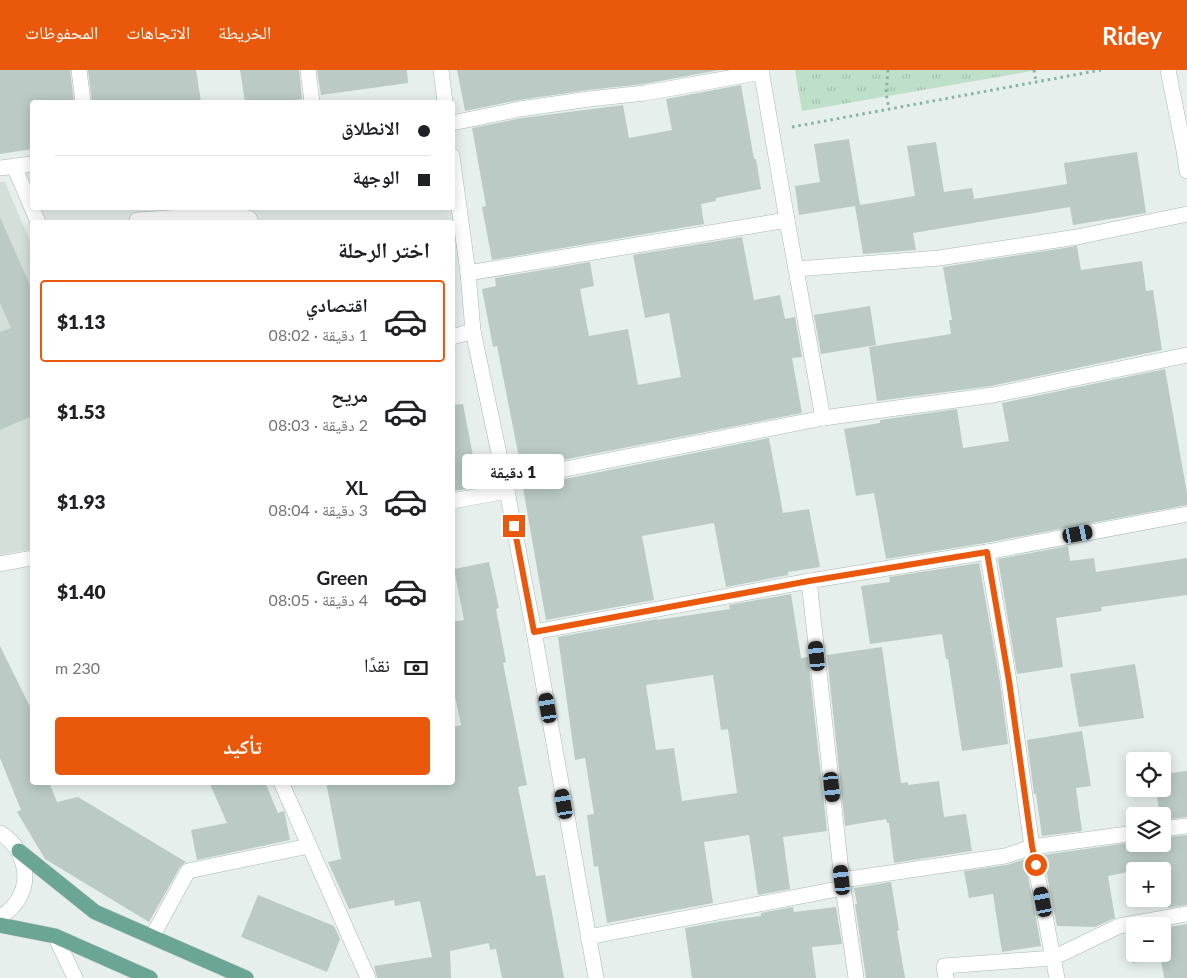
<!DOCTYPE html>
<html lang="ar">
<head>
<meta charset="utf-8">
<style>
  :root { --surface:#fff; --page:#f6f6f6; --text:#202124; --muted:#757577; --line:#e0e0e0; --accent:#ea580c }
  body { margin:0; font-family:Lato,"Noto Naskh Arabic",sans-serif; background:var(--page); color:var(--text); direction:rtl; height:100vh; display:flex; flex-direction:column; font-size:19px; white-space:nowrap }
  * { box-sizing:border-box; margin:0 }
  p { font-size:16px; color:var(--muted) }
  .icon { flex:none; width:28px; height:28px; fill:none; stroke:currentColor; stroke-width:2; stroke-linecap:round; stroke-linejoin:round }
  .map { position:relative; flex:1; overflow:hidden; direction:ltr }
  .details { position:absolute; left:30px; top:150px; width:425px; height:565px; display:flex; flex-direction:column; background:var(--surface); border-radius:5px; box-shadow:0 2px 12px #0003; direction:rtl }
  .details>* { flex:none }
  .banner { position:absolute; left:30px; top:30px; width:425px; height:110px; border-radius:5px; box-shadow:0 2px 12px #0003; direction:rtl; display:grid; align-content:center; height:110px; padding:0 25px; background:var(--surface) }
  .controls { position:absolute; left:1126px; top:682px; display:grid; gap:10px }
  .controls a { display:grid; place-items:center; width:45px; height:45px; border-radius:5px; background:var(--surface); box-shadow:0 2px 12px #0003; font-size:25px }
  .end { position:absolute; width:22px; height:22px; margin:-11px; border:6px solid #ea580c; background:#fff; box-shadow:0 0 0 2px #fff }
  .from { border-radius:50% }
  .bubble { position:absolute; height:35px; border-radius:5px; background:var(--surface); box-shadow:0 2px 12px #0003; font-size:16px; font-weight:800; line-height:35px; text-align:center; direction:rtl }
  .car { position:absolute; width:15px; height:30px; margin:-15px -8px; border-radius:6px; box-shadow:0 0 4px 1px #0007; background:linear-gradient(#222 24%,#8ab4d8 0 40%,#222 0 76%,#8ab4d8 0 86%,#222 0) }
  .banner b { display:flex; align-items:center; gap:18px; height:48px; font-size:19px }
  .banner b+b { border-top:1px solid var(--line) }
  .banner i { width:12px; height:12px; background:var(--text) }
  ul { padding:0; list-style:none }
  li { display:flex; align-items:center; gap:15px; height:82px; margin:0 10px 8px; padding:0 15px; border:2px solid transparent; border-radius:5px }
  li div { flex:1 }
  li b { display:block; font-size:19px }
  li em { font-style:normal; font-weight:800 }
  li.selected { border-color:var(--accent) }
  li>.icon { width:45px; height:45px; stroke-width:1.5 }
  h2 { padding:0 25px; font-size:22px; line-height:60px }
  .pay { display:flex; align-items:center; gap:12px; height:55px; padding:0 25px; font-size:19px }
  .pay p { margin-inline-start:auto }
  .cta { display:flex; gap:10px; margin-top:auto; padding:10px 25px }
  .cta a { flex:1; height:58px; border-radius:5px; background:var(--accent); color:#fff; font-size:20px; font-weight:800; line-height:58px; text-align:center }
  header { display:flex; align-items:center; gap:30px; box-sizing:border-box; height:70px; padding:0 25px; background:var(--accent); color:#fff }
  header strong { font-size:24px }
  nav { display:flex; gap:28px; margin-inline-start:auto; font-size:18px }
  .map>svg:first-child { display:block }
  .built { fill:#d4dfda }
  .grass { fill:url(#grass-tufts) }
  .building { fill:#bbcac4; fill-rule:evenodd }
  .lines { fill:none; stroke-linecap:round; stroke-linejoin:round }
  .street-casing { stroke:#a8b8b2; stroke-width:16 }
  .secondary-casing { stroke:#a4bbb3; stroke-width:16 }
  .primary-casing { stroke:#c2cac8; stroke-width:16 }
  .path { stroke:#86b3a5; stroke-width:3; stroke-dasharray:2.5 4; stroke-linecap:butt }
  .street { stroke:#fff; stroke-width:15 }
  .secondary { stroke:#fff; stroke-width:15 }
  .primary { stroke:#6aa596; stroke-width:15 }
  .route { stroke:#ea580c; stroke-width:6 }
</style>
</head>
<body>
<header>
<strong>Ridey</strong>
<nav><a>الخريطة</a><a>الاتجاهات</a><a>المحفوظات</a></nav>
</header>
<div class="map">
<svg width="1187" height="908" viewBox="0 0 1187 908">
  <defs>
    <pattern id="grass-tufts" width="24" height="20" patternUnits="userSpaceOnUse" patternTransform="scale(1.25)"><rect width="24" height="20" fill="#bfe0c8"/><path d="M3 7l-1-3M5 7V3M7 7l1-3M15 17l-1-3M17 17v-4M19 17l1-3" fill="none" stroke="#a4c1ad"/></pattern>
  </defs>
  <rect width="100%" height="100%" fill="#e6efeb"/>
  <path class="built" d="M0,112H5L32,176V479L0,485Z"/>
  <path class="grass" d="M795,0H1038L802,41Z"/>
  <g class="building">
    <path d="M0,0H70L74,32H32V79L0,84Z"/>
    <path d="M88,0H196L201,32H92Z"/>
    <path d="M240,0H299L302,29L280,32H245Z"/>
    <path d="M317,0H407L408,13L321,25Z"/>
    <path d="M457,0H720L644,14L588,20L519,30L465,41Z"/>
    <path d="M741,15L754,89H756L761,119L716,128V131L701,134L704,154L492,190L482,137L486,136L472,58L522,48L623,35L629,68L672,60L666,29Z"/>
    <path d="M849,69L860,135L915,126L907,76L936,72L944,122L972,118L974,129L1067,114L1064,93L1137,82L1146,143L1073,155L1070,137L913,163L916,180L863,184L855,136L799,145L795,116L820,112L814,74Z"/>
    <path d="M0,147L32,220V346L0,360V262L11,258L0,233Z"/>
    <path d="M742,167L754,230L780,225L785,249L795,247L802,287L792,288L802,343L521,398L497,276L493,277L482,219L496,216L495,208L590,192L594,216L580,219L589,266L628,259L638,315L681,307L669,243L645,248L633,185Z"/>
    <path d="M1077,176L1081,200L1142,191L1146,221L1153,220L1162,280L991,316L877,331L869,277L951,264L949,250H952L943,197Z"/>
    <path d="M870,236L876,275L821,284L814,245Z"/>
    <path d="M1165,299L1187,423V435L985,473L886,489L874,423L856,426L844,359L880,353V350L957,339L963,378L1009,371L1002,333Z"/>
    <path d="M463,334L479,417L452,421V335Z"/>
    <path d="M769,368L783,443L809,439L820,497L788,502V505L726,517L714,453L642,466L654,530L546,550L523,418H525V417Z"/>
    <path d="M1068,476L1070,491L1094,488L1096,502L1187,488V525L1101,537L1102,541L1056,548L1063,597L1017,604L998,489Z"/>
    <path d="M489,492L499,538L496,539L506,592L503,593L527,715L518,717L536,806L545,805L564,908H502L496,879L490,880L489,873L450,881L451,908H377L374,896L432,887L420,831L395,836L394,830L349,839L328,792L341,789L326,712H452V657L461,655L452,612V552L464,550L454,499Z"/>
    <path d="M979,493L1000,612L1008,674L962,681L948,589H946L942,564L870,574L861,516L890,512L889,507Z"/>
    <path d="M791,524L801,588L808,587L827,761L783,767L790,819L758,825L749,765L704,772L713,833L607,853L598,796L594,797L587,745L594,744L585,688L575,690L558,567L657,549V550L730,539L729,535ZM713,605L721,660L728,659L737,723L682,731L674,678L656,680L646,615Z"/>
    <path d="M0,576L32,641V712H49L57,732L78,727L186,792L180,797L149,852L45,789L17,742L21,740L0,688Z"/>
    <path d="M882,577L901,713L908,712V715L939,711L944,747L966,744L972,781L894,793L889,753H887L886,749L845,756L827,585Z"/>
    <path d="M1135,594L1144,648L1079,657L1070,604Z"/>
    <path d="M1082,661L1091,716L1076,718L1082,761L1042,766L1036,724H1034L1027,670Z"/>
    <path d="M1187,701V747L1162,750V746H1160L1156,719H1162V704Z"/>
    <path d="M209,712H265L278,743L284,741L285,745L290,770L197,790L191,760L227,753Z"/>
    <path d="M1187,765V835L1168,838L1162,801H1133L1108,806L1115,848L1095,857L1057,856L1043,785L1135,772V774H1162V768Z"/>
    <path d="M1025,789L1041,876L1002,882L993,824L969,828L964,801L1007,795Z"/>
    <path d="M891,812L899,860L897,861L905,908H866L855,834H857L854,818Z"/>
    <path d="M258,825L334,856L340,869L327,902L241,867Z"/>
    <path d="M793,837L794,842L836,837L842,874L812,877L816,908H692L685,858L723,851L761,846V843Z"/>
    <path d="M1187,854V908H1164L1161,889L1132,893L1127,864L1135,863V884H1162V858Z"/>
  </g>
  <g class="lines">
    <g class="street-casing">
      <g id="street">
        <path d="M79,0L83,32"/>
        <path d="M308,0L312,32"/>
        <path d="M441,0L445,32"/>
        <path d="M761,0L787,150L823,348"/>
        <path d="M452,53L520,39L589,29L645,23L762,2"/>
        <path d="M452,86L468,203L473,261L507,421L534,562L596,908"/>
        <path d="M14,96L38,152"/>
        <path d="M0,98L32,94"/>
        <path d="M137,150L229,144L249,148L251,152"/>
        <path d="M796,199L939,188L1077,167L1187,144"/>
        <path d="M468,203L787,150"/>
        <path d="M452,267L473,261"/>
        <path d="M505,411L823,348L993,325L1187,285"/>
        <path d="M452,431L507,421"/>
        <path d="M0,494L32,488"/>
        <path d="M809,511L842,810L856,908"/>
        <path d="M534,562L809,511L987,482L1187,444"/>
        <path d="M281,712L368,908"/>
        <path d="M1162,759L1187,756"/>
        <path d="M842,810L1005,786L1032,777L1135,763"/>
        <path d="M152,867L188,801L309,776"/>
        <path d="M588,867L843,818"/>
        <path d="M946,908L944,896L1053,888L1032,777L1009,611L987,482"/>
        <path d="M1057,908L1053,888L1119,856L1187,844"/>
      </g>
    </g>
    <g class="secondary-casing">
      <g id="secondary">
        <path d="M1168,0L1184,80L1187,101"/>
        <path d="M0,763C22,776 32,805 19,828C15,836 8,842 0,847"/>
        <path d="M55,866L75,908"/>
      </g>
    </g>
    <g class="primary-casing">
      <g id="primary">
        <path d="M19,781L95,842L246,908"/>
        <path d="M0,855L55,866L150,908"/>
      </g>
    </g>
    <g class="path">
      <path d="M888,0L886,23L889,39"/>
      <path d="M1034,0L1036,12"/>
      <path d="M792,57L1101,0"/>
    </g>
    <use href="#street" class="street"/>
    <use href="#secondary" class="secondary"/>
    <use href="#primary" class="primary"/>
  </g>
  <g class="lines">
    <path class="route" d="M514,456L534,562L809,511L987,482L1009,611L1032,776L1036,795"/>
  </g>
</svg>
<div class="controls">
<a><svg class="icon" aria-label="locate" viewBox="0 0 24 24"><circle cx="12" cy="12" r="6"/><path d="M12 2v4M12 18v4M2 12h4M18 12h4"/></svg></a>
<a><svg class="icon" aria-label="layers" viewBox="0 0 24 24"><path d="M12 4l9 5-9 5-9-5zM3 14l9 5 9-5"/></svg></a>
<a>+</a>
<a>−</a>
</div>
<i class="end from" style="left:1036px;top:795px"></i>
<i class="end" style="left:514px;top:456px"></i>
<div class="bubble" style="left:462px;top:384px;width:102px">1 دقيقة</div>
<i class="car" style="left:1078px;top:464px;rotate:79deg"></i>
<i class="car" style="left:817px;top:586px;rotate:354deg"></i>
<i class="car" style="left:548px;top:638px;rotate:350deg"></i>
<i class="car" style="left:832px;top:717px;rotate:174deg"></i>
<i class="car" style="left:564px;top:734px;rotate:350deg"></i>
<i class="car" style="left:842px;top:810px;rotate:354deg"></i>
<i class="car" style="left:1043px;top:832px;rotate:349deg"></i>
<div class="banner">
<b><i class="from"></i>الانطلاق</b>
<b><i></i>الوجهة</b>
</div>
<section class="details">
<h2>اختر الرحلة</h2>
<ul>
<li class="selected"><svg class="icon" aria-label="car" viewBox="0 0 24 24"><path d="M5 17H2v-5l4-1 3-4h7l3 4 3 1v5h-3M9 17h6M6 11h13"/><circle cx="7" cy="17" r="2"/><circle cx="17" cy="17" r="2"/></svg><div><b>اقتصادي</b><p>1 دقيقة · 08:02</p></div><em>$1.13</em></li>
<li><svg class="icon" aria-label="car" viewBox="0 0 24 24"><path d="M5 17H2v-5l4-1 3-4h7l3 4 3 1v5h-3M9 17h6M6 11h13"/><circle cx="7" cy="17" r="2"/><circle cx="17" cy="17" r="2"/></svg><div><b>مريح</b><p>2 دقيقة · 08:03</p></div><em>$1.53</em></li>
<li><svg class="icon" aria-label="car" viewBox="0 0 24 24"><path d="M5 17H2v-5l4-1 3-4h7l3 4 3 1v5h-3M9 17h6M6 11h13"/><circle cx="7" cy="17" r="2"/><circle cx="17" cy="17" r="2"/></svg><div><b>XL</b><p>3 دقيقة · 08:04</p></div><em>$1.93</em></li>
<li><svg class="icon" aria-label="car" viewBox="0 0 24 24"><path d="M5 17H2v-5l4-1 3-4h7l3 4 3 1v5h-3M9 17h6M6 11h13"/><circle cx="7" cy="17" r="2"/><circle cx="17" cy="17" r="2"/></svg><div><b>Green</b><p>4 دقيقة · 08:05</p></div><em>$1.40</em></li>
</ul>
<div class="pay"><svg class="icon" aria-label="cash" viewBox="0 0 24 24"><path d="M3 7h18v10H3z"/><circle cx="12" cy="12" r="2"/></svg>نقدًا<p>230 m</p></div>
<div class="cta"><a>تأكيد</a></div>
</section>
</div>
</body>
</html>
